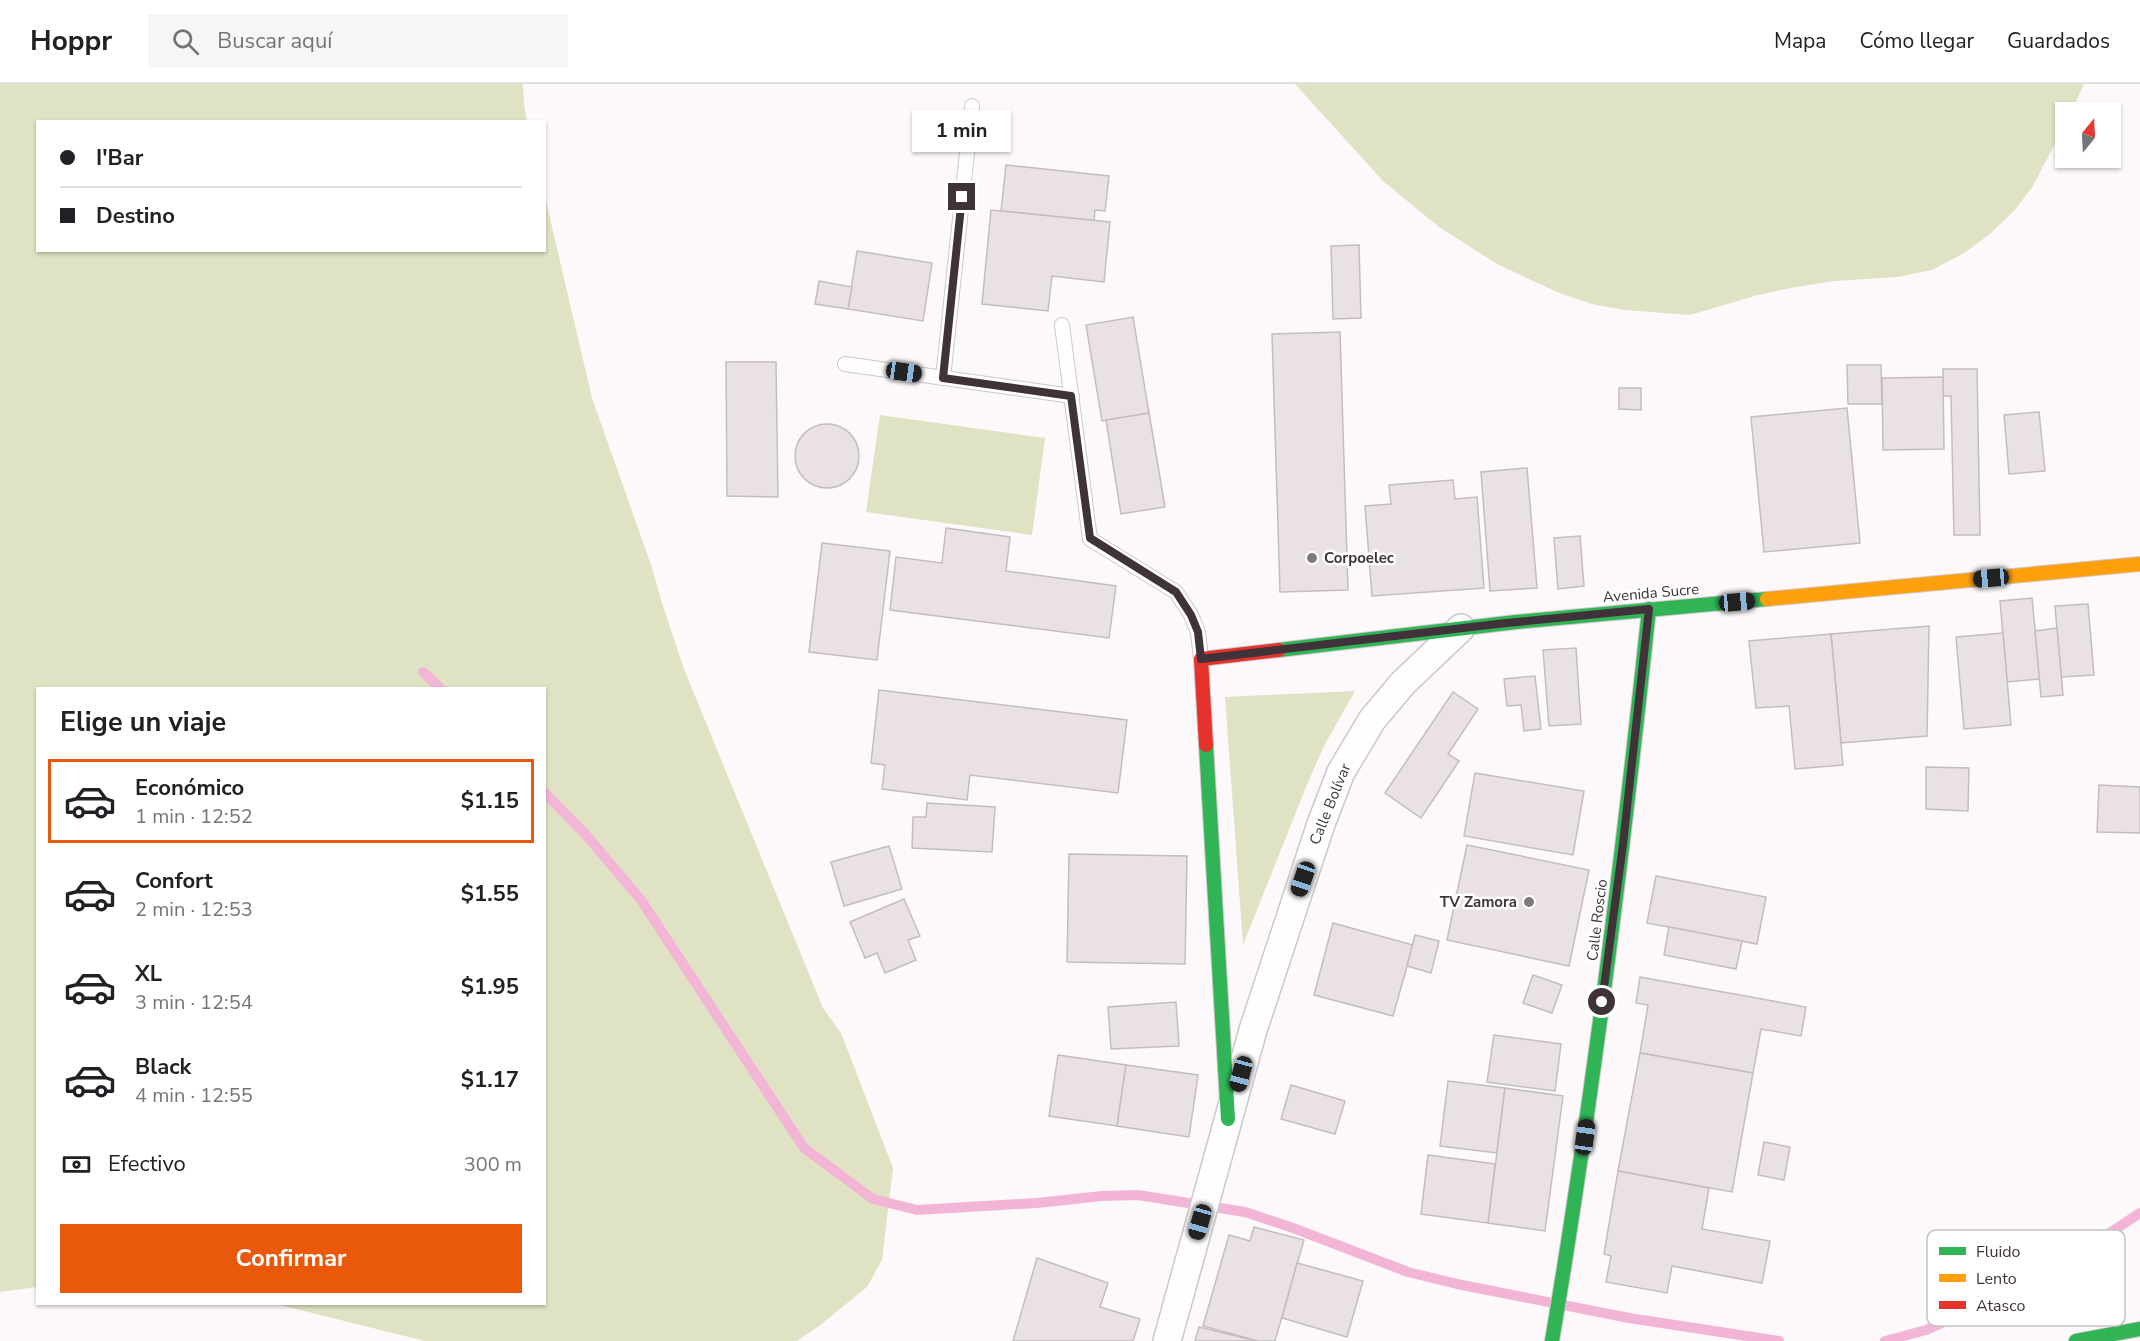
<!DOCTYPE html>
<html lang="es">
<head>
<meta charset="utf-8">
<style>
  :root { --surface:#fff; --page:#f6f6f6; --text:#202124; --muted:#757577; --line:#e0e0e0; --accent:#ea580c }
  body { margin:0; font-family:"Nunito Sans",sans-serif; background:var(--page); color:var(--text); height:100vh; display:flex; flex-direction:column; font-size:22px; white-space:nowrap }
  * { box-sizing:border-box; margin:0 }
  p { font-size:20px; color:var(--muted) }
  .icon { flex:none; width:33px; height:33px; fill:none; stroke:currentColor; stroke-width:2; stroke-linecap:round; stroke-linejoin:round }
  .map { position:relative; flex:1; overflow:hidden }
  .sheet { position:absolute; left:36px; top:603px; width:510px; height:618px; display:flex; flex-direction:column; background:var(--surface); border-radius:0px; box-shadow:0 2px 4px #0004 }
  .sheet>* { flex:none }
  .guide { position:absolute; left:36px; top:36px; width:510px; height:132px; border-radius:0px; box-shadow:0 2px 4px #0004; display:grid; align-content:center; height:132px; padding:0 24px; background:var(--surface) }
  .needle { width:39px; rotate:18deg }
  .fabs { position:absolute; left:2055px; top:18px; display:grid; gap:12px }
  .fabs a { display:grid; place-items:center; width:66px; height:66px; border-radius:0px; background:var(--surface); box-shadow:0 2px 4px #0004; font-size:30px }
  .end { position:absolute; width:27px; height:27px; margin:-14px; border:8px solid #3f3339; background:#fff; box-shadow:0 0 0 3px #fff }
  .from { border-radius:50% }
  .bubble { position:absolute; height:42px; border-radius:0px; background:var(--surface); box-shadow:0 2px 4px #0004; font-size:20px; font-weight:700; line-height:42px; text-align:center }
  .car { position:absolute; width:18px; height:36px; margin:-18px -9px; border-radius:8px; box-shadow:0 0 4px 2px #0007; background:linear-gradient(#222 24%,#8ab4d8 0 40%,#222 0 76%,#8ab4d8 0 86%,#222 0) }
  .guide b { display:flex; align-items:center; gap:21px; height:57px; font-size:22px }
  .guide b+b { border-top:2px solid var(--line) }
  .guide i { width:15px; height:15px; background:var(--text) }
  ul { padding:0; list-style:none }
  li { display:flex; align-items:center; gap:18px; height:84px; margin:0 12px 9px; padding:0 12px; border:3px solid transparent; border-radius:0px }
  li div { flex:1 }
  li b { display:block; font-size:22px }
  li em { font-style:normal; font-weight:700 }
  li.active { border-color:var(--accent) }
  li>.icon { width:54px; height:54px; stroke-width:1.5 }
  h2 { padding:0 24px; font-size:27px; line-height:72px }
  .pay { display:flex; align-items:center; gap:15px; height:66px; padding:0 24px; font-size:22px }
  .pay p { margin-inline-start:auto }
  .button { display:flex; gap:12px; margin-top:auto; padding:12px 24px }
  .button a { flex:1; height:69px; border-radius:0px; background:var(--accent); color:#fff; font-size:24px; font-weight:700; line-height:69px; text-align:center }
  header { display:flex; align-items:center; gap:36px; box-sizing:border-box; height:84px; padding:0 30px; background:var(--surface); border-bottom:2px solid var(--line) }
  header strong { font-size:28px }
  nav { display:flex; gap:33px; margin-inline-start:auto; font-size:21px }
  .search { width:420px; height:54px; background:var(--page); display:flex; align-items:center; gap:15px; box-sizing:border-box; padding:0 21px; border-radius:0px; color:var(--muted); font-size:22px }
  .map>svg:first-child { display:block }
  .green { fill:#e0e2c4 }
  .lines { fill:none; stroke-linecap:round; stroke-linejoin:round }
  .stream { stroke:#f3b5d6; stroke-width:10 }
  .building { fill:#e9e1e4; stroke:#c4bcc0; stroke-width:1.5 }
  .lane-casing { stroke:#cec7cb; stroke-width:16 }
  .street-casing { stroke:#cec7cb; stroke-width:30 }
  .fast-casing { stroke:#cec7cb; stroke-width:16 }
  .slow-casing { stroke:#cec7cb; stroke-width:16 }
  .jam-casing { stroke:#cec7cb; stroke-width:16 }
  .lane { stroke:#fffefe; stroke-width:14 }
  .street { stroke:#fffefe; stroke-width:27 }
  .fast { stroke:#30b455; stroke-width:14 }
  .slow { stroke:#ff9f0a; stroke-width:14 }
  .jam { stroke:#e5322d; stroke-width:14 }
  .route { stroke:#3f3339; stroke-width:8 }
  .poi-dot { fill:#82787d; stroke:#fff; stroke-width:2 }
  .labels { text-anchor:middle; stroke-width:5; stroke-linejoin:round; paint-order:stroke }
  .poi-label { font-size:15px; font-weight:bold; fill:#3f3339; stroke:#fff; text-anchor:start }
  .street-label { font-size:15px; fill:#3f3339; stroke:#fff }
  .key { fill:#fff; stroke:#c5c2c4; stroke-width:1.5 }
  .key-label { font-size:16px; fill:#3f3339 }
</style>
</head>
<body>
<header>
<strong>Hoppr</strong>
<div class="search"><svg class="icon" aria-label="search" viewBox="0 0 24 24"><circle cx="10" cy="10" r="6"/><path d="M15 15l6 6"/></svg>Buscar aquí</div>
<nav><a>Mapa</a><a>Cómo llegar</a><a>Guardados</a></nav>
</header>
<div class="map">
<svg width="2140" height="1257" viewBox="0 0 2140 1257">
  <rect width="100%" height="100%" fill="#fdf9fb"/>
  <g class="green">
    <path d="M0,0H523L524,21L527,37L38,38V166H544L545,113L592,314L651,481L661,516L684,585L823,924L841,949L893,1084L882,1176L867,1203L819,1242L797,1257H425L276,1220H544V604H38L37,1203L0,1208Z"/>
    <path d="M1295,0H2084L2071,28H2066L2065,40L2033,102L2014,127L1991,149L1966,168L1932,186L1897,193L1834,197L1796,203L1758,211L1690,231L1625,226L1596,221L1559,209L1497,180L1439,143L1383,97Z"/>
    <path d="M880,331L1045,354L1032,451L866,428Z"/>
    <path d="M1355,607L1325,660L1306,703L1243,861L1225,613Z"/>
  </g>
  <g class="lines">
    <g class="stream">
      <path d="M423,588L440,604"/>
      <path d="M544,708L586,751L641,816L804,1064L873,1115L917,1126L1037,1119L1102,1112L1138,1111L1245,1128L1293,1144L1408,1188L1457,1200L1629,1234L1779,1257"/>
      <path d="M1885,1257L1926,1246L1991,1217L2063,1180L2140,1129"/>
    </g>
  </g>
  <g class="building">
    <path d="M1006,81L1109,92L1105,127L1095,126L1094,137L1001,127Z"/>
    <path d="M991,126L1110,138L1104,198L1052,192L1048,227L982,220Z"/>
    <path d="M1359,161L1361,234L1333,235L1331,162Z"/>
    <path d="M857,167L932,179L923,237L848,225Z"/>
    <path d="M819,197L852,203L848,225L815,220Z"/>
    <path d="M1133,233L1149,329L1102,337L1086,241Z"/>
    <path d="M1340,248L1348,506L1280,508L1272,250Z"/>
    <path d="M726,278H776L778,413L727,412Z"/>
    <path d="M1847,281H1881L1882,320H1848Z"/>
    <path d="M1943,285H1977L1980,451H1954L1951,312H1943Z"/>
    <path d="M1943,293L1944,365L1883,366L1882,294Z"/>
    <path d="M1619,304H1641V326L1619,325Z"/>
    <path d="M1847,324L1860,459L1764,468L1751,333Z"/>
    <path d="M2039,328L2045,387L2009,390L2004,331Z"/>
    <path d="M1149,329L1165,423L1121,430L1106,336Z"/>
    <circle cx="827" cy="372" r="32"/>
    <path d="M1527,384L1537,504L1490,507L1481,388Z"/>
    <path d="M1453,396L1455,415L1477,413L1484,504L1372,512L1365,422L1391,420L1389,401Z"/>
    <path d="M946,444L1010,453L1006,487L1116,502L1109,554L890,526L896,473L942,479Z"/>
    <path d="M1580,452L1584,502L1558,505L1554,454Z"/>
    <path d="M822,459L890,467L877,576L809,568Z"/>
    <path d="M2032,514L2040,595L2007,598L2000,517Z"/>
    <path d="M2088,520L2094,591L2061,593L2055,522Z"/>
    <path d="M1929,542L1927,652L1841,659L1831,550Z"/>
    <path d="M2057,544L2063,611L2041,613L2035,547Z"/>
    <path d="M2003,549L2011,641L1964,645L1956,553Z"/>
    <path d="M1831,550L1843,681L1795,685L1789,622L1756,624L1749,557Z"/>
    <path d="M1576,564L1581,640L1549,642L1543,566Z"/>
    <path d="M1535,592L1541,645L1524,647L1521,621L1507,622L1504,595Z"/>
    <path d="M879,606L1127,636L1118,709L970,691L967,716L882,705L885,681L871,679Z"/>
    <path d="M1453,608L1478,625L1448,670L1459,677L1421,734L1385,709Z"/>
    <path d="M1926,683L1969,684L1968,727L1926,725Z"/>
    <path d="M1475,689L1584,707L1573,771L1464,752Z"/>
    <path d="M2099,701L2140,703V749L2097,748Z"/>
    <path d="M927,719L995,723L992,768L912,764L913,733H926Z"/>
    <path d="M1467,761L1589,786L1569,882L1447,856Z"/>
    <path d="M889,762L902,805L844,822L831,778Z"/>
    <path d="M1069,770L1187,772L1185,880L1067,878Z"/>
    <path d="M1656,792L1766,813L1757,860L1647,839Z"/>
    <path d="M904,815L920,852L908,856L916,876L885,889L877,869L865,874L850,838Z"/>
    <path d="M1333,839L1413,861L1393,932L1314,911Z"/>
    <path d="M1669,843L1742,857L1736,885L1664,871Z"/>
    <path d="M1415,851L1439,857L1431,889L1407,882Z"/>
    <path d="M1533,891L1562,901L1552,929L1523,919Z"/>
    <path d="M1640,893L1806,923L1801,952L1761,945L1753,989L1640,969L1648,921L1636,919Z"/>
    <path d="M1176,918L1179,962L1111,965L1108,923Z"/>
    <path d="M1494,951L1561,960L1555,1007L1487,998Z"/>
    <path d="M1640,969L1753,989L1732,1108L1618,1087Z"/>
    <path d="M1058,971L1126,981L1117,1042L1049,1032Z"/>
    <path d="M1126,981L1198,991L1189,1053L1117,1042Z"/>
    <path d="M1448,997L1505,1004L1497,1069L1440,1062Z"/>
    <path d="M1291,1001L1345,1017L1335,1050L1281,1035Z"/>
    <path d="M1505,1004L1563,1012L1545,1147L1488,1139Z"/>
    <path d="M1764,1058L1790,1063L1784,1096L1758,1091Z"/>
    <path d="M1428,1071L1495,1080L1488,1139L1421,1130Z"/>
    <path d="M1618,1087L1709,1104L1702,1145L1770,1157L1762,1199L1672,1182L1667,1209L1606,1198L1611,1172L1604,1170Z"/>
    <path d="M1254,1143L1304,1156L1275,1257H1258L1203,1242L1229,1151L1250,1157Z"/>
    <path d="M1037,1174L1108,1199L1100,1223L1140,1235L1133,1257H1013Z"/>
    <path d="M1297,1179L1363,1197L1347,1253L1282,1234Z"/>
    <path d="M1199,1243L1256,1257H1195Z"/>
  </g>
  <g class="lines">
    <g class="lane-casing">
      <g id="lane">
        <path d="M1062,241L1090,455L1176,508L1191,531L1198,548L1201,575"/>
        <path d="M845,280L1072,312"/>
        <path d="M943,294L972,22"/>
      </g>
    </g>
    <g class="street-casing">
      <path id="street" d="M1167,1257L1253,946L1321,740L1341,688L1372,636L1403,599L1461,544"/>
    </g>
    <g class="fast-casing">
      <g id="fast">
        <path d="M1279,566L1516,538L1767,515"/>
        <path d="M1206,661L1228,1035"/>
        <path d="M1552,1257C1593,1014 1623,770 1649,525"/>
        <path d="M2076,1257L2140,1245"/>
      </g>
    </g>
    <g class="slow-casing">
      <path id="slow" d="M1767,515L2140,480"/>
    </g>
    <g class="jam-casing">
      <path id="jam" d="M1206,661L1201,575L1279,566"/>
    </g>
    <use href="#lane" class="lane"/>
    <use href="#street" class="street"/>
    <use href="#fast" class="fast"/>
    <use href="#slow" class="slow"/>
    <use href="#jam" class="jam"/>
  </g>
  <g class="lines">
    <path class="route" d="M962,113L943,294L1071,312L1090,454L1176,508L1191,531L1198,548L1201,575L1497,540L1649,525L1623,760L1602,918"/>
  </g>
  <g class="poi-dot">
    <circle cx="1312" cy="474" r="6"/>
    <circle cx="1529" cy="818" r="6"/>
  </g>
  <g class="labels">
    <g class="poi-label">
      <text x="1324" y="479">Corpoelec</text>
      <text x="1517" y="823" text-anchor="end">TV Zamora</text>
    </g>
    <g class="street-label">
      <text transform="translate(1651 509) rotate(-5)" y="5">Avenida Sucre</text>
      <text transform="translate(1330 720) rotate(-68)" y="5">Calle Bolívar</text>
      <text transform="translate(1597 836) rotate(-83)" y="5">Calle Roscio</text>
    </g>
  </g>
  <rect x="1927" y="1146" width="198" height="96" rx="9" class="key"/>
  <rect x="1939" y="1163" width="27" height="8" fill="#30b455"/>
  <rect x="1939" y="1190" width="27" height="8" fill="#ff9f0a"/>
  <rect x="1939" y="1217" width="27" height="8" fill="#e5322d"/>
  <g class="key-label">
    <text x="1976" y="1173">Fluido</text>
    <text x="1976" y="1200">Lento</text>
    <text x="1976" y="1227">Atasco</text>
  </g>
</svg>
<div class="fabs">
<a><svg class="needle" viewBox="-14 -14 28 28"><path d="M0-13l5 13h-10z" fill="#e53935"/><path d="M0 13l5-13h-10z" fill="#757577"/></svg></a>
</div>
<i class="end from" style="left:1602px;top:918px"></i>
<i class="end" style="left:962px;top:113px"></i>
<div class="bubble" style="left:912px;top:26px;width:99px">1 min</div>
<i class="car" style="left:904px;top:288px;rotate:98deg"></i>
<i class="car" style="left:1991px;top:494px;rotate:265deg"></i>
<i class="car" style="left:1737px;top:518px;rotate:85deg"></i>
<i class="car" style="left:1303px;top:795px;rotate:199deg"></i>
<i class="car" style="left:1241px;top:990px;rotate:195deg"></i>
<i class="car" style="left:1585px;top:1053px;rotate:8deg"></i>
<i class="car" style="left:1200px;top:1138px;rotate:196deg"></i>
<div class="guide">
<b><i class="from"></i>I'Bar</b>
<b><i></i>Destino</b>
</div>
<section class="sheet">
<h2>Elige un viaje</h2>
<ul>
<li class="active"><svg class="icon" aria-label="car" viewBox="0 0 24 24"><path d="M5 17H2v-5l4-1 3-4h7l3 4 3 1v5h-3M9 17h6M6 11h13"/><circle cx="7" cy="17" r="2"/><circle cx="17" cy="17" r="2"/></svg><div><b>Económico</b><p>1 min · 12:52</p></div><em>$1.15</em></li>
<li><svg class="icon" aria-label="car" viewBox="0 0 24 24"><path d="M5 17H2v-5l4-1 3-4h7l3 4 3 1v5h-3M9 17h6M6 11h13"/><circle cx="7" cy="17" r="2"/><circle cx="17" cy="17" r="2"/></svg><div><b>Confort</b><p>2 min · 12:53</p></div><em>$1.55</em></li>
<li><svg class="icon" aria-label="car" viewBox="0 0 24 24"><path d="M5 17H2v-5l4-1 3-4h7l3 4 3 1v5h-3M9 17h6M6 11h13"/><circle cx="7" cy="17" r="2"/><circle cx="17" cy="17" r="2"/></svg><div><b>XL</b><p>3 min · 12:54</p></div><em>$1.95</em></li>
<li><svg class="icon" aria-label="car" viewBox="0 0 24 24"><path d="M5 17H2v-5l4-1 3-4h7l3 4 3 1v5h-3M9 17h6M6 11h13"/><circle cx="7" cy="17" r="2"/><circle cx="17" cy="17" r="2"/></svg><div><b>Black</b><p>4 min · 12:55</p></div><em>$1.17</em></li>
</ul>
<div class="pay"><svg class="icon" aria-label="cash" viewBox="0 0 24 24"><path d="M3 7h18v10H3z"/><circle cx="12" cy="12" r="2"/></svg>Efectivo<p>300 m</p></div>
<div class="button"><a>Confirmar</a></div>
</section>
</div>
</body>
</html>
